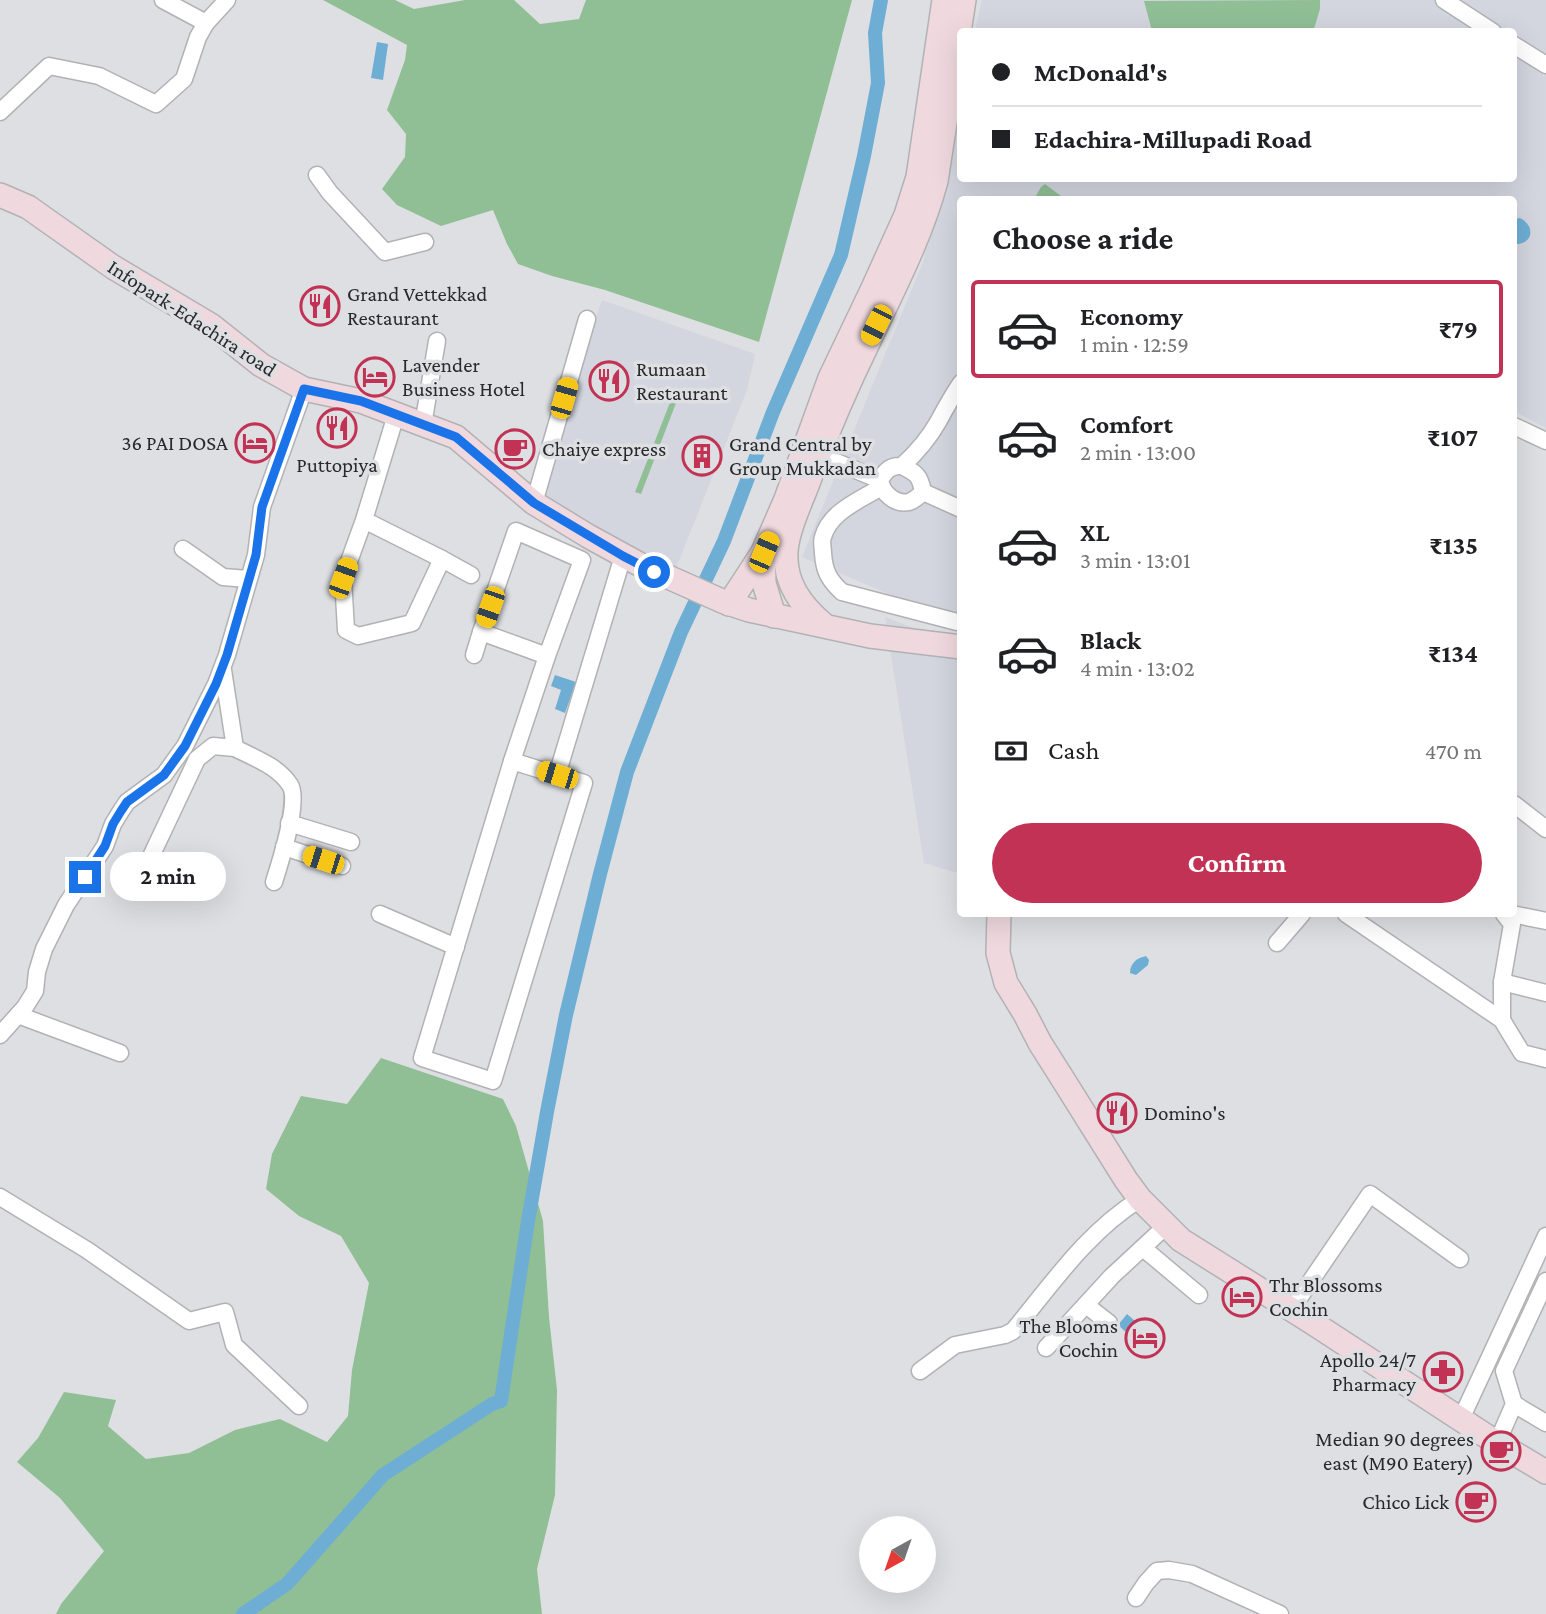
<!DOCTYPE html>
<html lang="en">
<head>
<meta charset="utf-8">
<style>
  :root { --surface:#fff; --page:#f6f6f6; --text:#202124; --muted:#757577; --line:#e0e0e0; --accent:#c23254 }
  body { margin:0; font-family:"Crimson Pro",serif; background:var(--page); color:var(--text); height:100vh; display:flex; flex-direction:column; font-size:26px; white-space:nowrap }
  * { box-sizing:border-box; margin:0 }
  p { font-size:23px; color:var(--muted) }
  .icon { flex:none; width:38px; height:38px; fill:none; stroke:currentColor; stroke-width:2; stroke-linecap:round; stroke-linejoin:round }
  .map { position:relative; flex:1; overflow:hidden }
  .side { position:absolute; left:957px; top:196px; width:560px; height:721px; display:flex; flex-direction:column; background:var(--surface); border-radius:7px; box-shadow:0 7px 28px #0002 }
  .side>* { flex:none }
  .guide { position:absolute; left:957px; top:28px; width:560px; height:154px; border-radius:7px; box-shadow:0 7px 28px #0002; display:grid; align-content:center; height:154px; padding:0 35px; background:var(--surface) }
  .needle { width:46px; rotate:220deg }
  .fabs { position:absolute; left:859px; top:1516px; display:grid; gap:14px }
  .fabs a { display:grid; place-items:center; width:77px; height:77px; border-radius:50%; background:var(--surface); box-shadow:0 7px 28px #0002; font-size:35px }
  .end { position:absolute; width:32px; height:32px; margin:-16px; border:9px solid #1a73e8; background:#fff; box-shadow:0 0 0 4px #fff }
  .from { border-radius:50% }
  .bubble { position:absolute; height:49px; border-radius:24px; background:var(--surface); box-shadow:0 7px 28px #0002; font-size:23px; font-weight:700; line-height:49px; text-align:center }
  .car { position:absolute; width:21px; height:42px; margin:-21px -10px; border-radius:9px; box-shadow:0 0 5px 2px #0007; background:linear-gradient(#f5c518 24%,#345 0 40%,#f5c518 0 76%,#345 0 86%,#f5c518 0) }
  .guide b { display:flex; align-items:center; gap:24px; height:66px; font-size:26px }
  .guide b+b { border-top:2px solid var(--line) }
  .guide i { width:18px; height:18px; background:var(--text) }
  ul { padding:0; list-style:none }
  li { display:flex; align-items:center; gap:21px; height:98px; margin:0 14px 10px; padding:0 21px; border:4px solid transparent; border-radius:7px }
  li div { flex:1 }
  li b { display:block; font-size:26px }
  li em { font-style:normal; font-weight:700 }
  li.current { border-color:var(--accent) }
  li>.icon { width:63px; height:63px; stroke-width:1.5 }
  h2 { padding:0 35px; font-size:32px; line-height:84px }
  .pay { display:flex; align-items:center; gap:18px; height:77px; padding:0 35px; font-size:26px }
  .pay p { margin-inline-start:auto }
  .button { display:flex; gap:14px; margin-top:auto; padding:14px 35px }
  .button a { flex:1; height:80px; border-radius:42px; background:var(--accent); color:#fff; font-size:28px; font-weight:700; line-height:80px; text-align:center }
  .map>svg:first-child { display:block }
  .built { fill:#d3d5df }
  .green { fill:#90bf96 }
  .water { fill:#6eaed4 }
  .lines { fill:none; stroke-linecap:round; stroke-linejoin:round }
  .canal { stroke:#6eaed4; stroke-width:14 }
  .street-casing { stroke:#b2b2b5; stroke-width:19 }
  .secondary-casing { stroke:#b2b2b5; stroke-width:26 }
  .street { stroke:#fff; stroke-width:16 }
  .secondary { stroke:#efd9de; stroke-width:23 }
  .route { stroke:#1a73e8; stroke-width:9 }
  .labels { text-anchor:middle; stroke-width:7; stroke-linejoin:round; paint-order:stroke }
  .poi-label { font-size:21px; fill:#28292a; stroke:#dedfe2; text-anchor:start }
  .street-label { font-size:21px; fill:#28292a; stroke:#dedfe2 }
</style>
</head>
<body>
<div class="map">
<svg width="1546" height="1614" viewBox="0 0 1546 1614">
  <rect width="100%" height="100%" fill="#dedfe2"/>
  <g class="built">
    <path d="M982,0H1546V428L1514,411V200H961V625L802,557L923,262L961,93V178H1514V32L975,31Z"/>
    <path d="M602,300L755,354L747,390L676,568L581,523L536,489Z"/>
    <path d="M885,617L961,646V874L924,863Z"/>
  </g>
  <g class="green">
    <path d="M323,0H395L414,9L465,0H514L540,24L579,19L586,0H852L759,342L605,290L552,276L518,264L507,244L493,210L441,226L397,205L382,189L405,157L406,134L387,110L405,60L407,45Z"/>
    <path d="M1320,0V9L1313,32L1152,31L1144,1Z"/>
    <path d="M1045,184L1065,199H1034L1041,187Z"/>
    <path d="M671,400L676,403L641,494L635,492Z"/>
    <path d="M381,1058L503,1099L516,1126L543,1221L549,1317L557,1390L555,1495L537,1569L542,1614H56L61,1604L104,1551L60,1498L17,1462L38,1438L64,1392L116,1400L108,1426L146,1459L189,1453L235,1430L280,1419L327,1442L348,1416L352,1370L369,1283L341,1236L299,1216L266,1189L272,1154L301,1096L347,1104Z"/>
  </g>
  <g class="water">
    <path d="M377,42L388,44L383,80L371,78Z"/>
    <path d="M1520,218C1536,226 1533,245 1514,244V219Z"/>
    <path d="M555,675L576,682L565,713L555,709L561,690L551,686Z"/>
    <path d="M1146,956L1149,960L1148,965L1136,975L1130,973C1130,963 1137,958 1146,956Z"/>
    <path d="M1127,1314L1150,1334L1140,1345L1118,1325Z"/>
  </g>
  <g class="lines">
    <path class="canal" d="M243,1614L287,1584L383,1475L492,1404L501,1401L528,1221L547,1112L566,1015L600,874L627,772L681,632L724,541L773,412L841,255L864,156L878,83L875,33L881,0"/>
    <g class="street-casing">
      <g id="street">
        <path d="M163,0L206,23"/>
        <path d="M1444,0L1493,32"/>
        <path d="M1514,45L1546,65"/>
        <path d="M0,112L49,66L99,76L156,104L184,79L198,37L206,23L227,0"/>
        <path d="M317,175L330,193L385,252L425,242"/>
        <path d="M961,383C952,396 945,409 938,422C929,438 915,454 902,466C891,465 886,470 880,480C882,493 895,505 909,502C915,500 919,496 923,492L961,509"/>
        <path d="M423,425L437,341"/>
        <path d="M1514,426L1546,441"/>
        <path d="M819,455L880,480"/>
        <path d="M902,466C916,473 920,475 923,492"/>
        <path d="M881,487C861,500 830,511 823,537C821,542 823,548 823,553C824,571 829,580 842,592L961,623"/>
        <path d="M534,503L587,319"/>
        <path d="M364,520L442,559L412,623L358,636L346,630L343,578L364,520L396,415"/>
        <path d="M183,549L223,577L248,579"/>
        <path d="M442,559L471,575"/>
        <path d="M474,655L481,632"/>
        <path d="M235,748C254,758 278,766 290,785C300,800 280,863 274,882"/>
        <path d="M512,761L547,656L582,560L516,531L481,632L547,656"/>
        <path d="M557,775L584,783L493,1081L422,1058L512,761L557,775L623,556"/>
        <path d="M1514,804L1546,829"/>
        <path d="M289,823L351,842"/>
        <path d="M284,847L342,866"/>
        <path d="M138,884L197,759L213,746L235,748L223,670"/>
        <path d="M380,914L456,947"/>
        <path d="M1346,914L1502,1020L1522,1053L1546,1059"/>
        <path d="M1512,914L1546,921"/>
        <path d="M1277,943L1302,914"/>
        <path d="M1502,982L1546,993"/>
        <path d="M18,1015L120,1053"/>
        <path d="M1502,1020V982L1512,924L1504,914"/>
        <path d="M0,1035L25,1007L35,991L37,972L44,949L66,905L105,846L113,824L121,811L127,802L164,775L185,746L216,684L227,655L256,555L262,507L304,389"/>
        <path d="M0,1197L87,1250L189,1321L225,1312L234,1345L299,1406"/>
        <path d="M1143,1248L1199,1295"/>
        <path d="M1086,1305L1109,1323"/>
        <path d="M1291,1310L1370,1194L1460,1259"/>
        <path d="M1046,1348L1112,1276L1166,1226"/>
        <path d="M920,1371L955,1345L1005,1335L1013,1331C1052,1284 1087,1232 1140,1199"/>
        <path d="M1514,1404L1546,1423"/>
        <path d="M1461,1419L1546,1236"/>
        <path d="M1497,1443L1514,1404L1504,1371L1546,1281"/>
        <path d="M1136,1598L1146,1583L1157,1571L1169,1570L1192,1574L1280,1614"/>
      </g>
    </g>
    <g class="secondary-casing">
      <g id="secondary">
        <path d="M0,195L28,207L113,267L212,326L261,365L304,389L361,401L456,437L534,503L588,536L639,564L722,601L749,610L870,636L961,647"/>
        <path d="M729,604L763,552"/>
        <path d="M774,616L764,583L763,552L786,499L830,378L873,288L906,215L918,177L944,0"/>
        <path d="M823,624C801,605 784,583 786,551C788,527 803,498 811,475C828,430 847,386 868,343C893,290 921,237 936,181L964,0"/>
        <path d="M999,914L998,953L1006,983L1025,1014L1040,1043L1064,1081L1126,1180L1140,1199L1181,1240L1313,1323L1497,1443L1546,1472"/>
      </g>
    </g>
    <use href="#street" class="street"/>
    <use href="#secondary" class="secondary"/>
  </g>
  <g class="lines">
    <path class="route" d="M85,877L105,846L113,824L121,811L127,802L164,775L185,746L216,684L227,655L256,555L262,507L304,389L361,401L456,437L534,503L623,556L654,572"/>
  </g>
  <defs>
    <g id="restaurant-ring" transform="scale(2.0125)"><circle r="9.5" fill="#dedfe2" stroke="#c23254" stroke-width="1.5"/><path d="M-5-6h1v4h1v-4h1v4h1v-4h1v5L-1.5 .5V6h-2V.5L-5-1ZM5-6V6H3V1.5H1.5Q1.5-4 5-6Z" fill="#c23254"/></g>
    <g id="hotel-ring" transform="scale(2.0125)"><circle r="9.5" fill="#dedfe2" stroke="#c23254" stroke-width="1.5"/><path d="M-6-4.5h1.5V1H6V5H4.5V3h-9V5H-6ZM-4 0a1.8 1.8 0 1 1 3.6 0ZM.5 0V-2.5h3Q6-2.5 6 0Z" fill="#c23254"/></g>
    <g id="cafe-ring" transform="scale(2.0125)"><circle r="9.5" fill="#dedfe2" stroke="#c23254" stroke-width="1.5"/><path d="M-5.5-4.5H6V0H3Q3 3.5 0 3.5H-2.5Q-5.5 3.5-5.5 0ZM3-3.2v2h1.7v-2ZM-6 4.5H4V6H-6Z" fill="#c23254"/></g>
    <g id="building-ring" transform="scale(2.0125)"><circle r="9.5" fill="#dedfe2" stroke="#c23254" stroke-width="1.5"/><path d="M-4-6H4V6H1V3H-1V6H-4ZM-2.5-4.3h1.7v1.8h-1.7ZM.8-4.3h1.7v1.8H.8ZM-2.5-1h1.7V.8h-1.7ZM.8-1h1.7V.8H.8Z" fill="#c23254"/></g>
    <g id="pharmacy-ring" transform="scale(2.0125)"><circle r="9.5" fill="#dedfe2" stroke="#c23254" stroke-width="1.5"/><path d="M-2-6h4v4h4v4h-4v4h-4v-4h-4v-4h4Z" fill="#c23254"/></g>
  </defs>
  <g fill-rule="evenodd">
    <use href="#restaurant-ring" x="320" y="306"/>
    <use href="#hotel-ring" x="375" y="377"/>
    <use href="#restaurant-ring" x="609" y="381"/>
    <use href="#restaurant-ring" x="337" y="428"/>
    <use href="#hotel-ring" x="255" y="443"/>
    <use href="#cafe-ring" x="515" y="449"/>
    <use href="#building-ring" x="702" y="456"/>
    <use href="#restaurant-ring" x="1117" y="1113"/>
    <use href="#hotel-ring" x="1242" y="1297"/>
    <use href="#hotel-ring" x="1145" y="1338"/>
    <use href="#pharmacy-ring" x="1443" y="1372"/>
    <use href="#cafe-ring" x="1501" y="1451"/>
    <use href="#cafe-ring" x="1476" y="1502"/>
  </g>
  <g class="labels">
    <g class="poi-label">
      <text x="347" y="301">Grand Vettekkad<tspan x="347" dy="24">Restaurant</tspan></text>
      <text x="402" y="372">Lavender<tspan x="402" dy="24">Business Hotel</tspan></text>
      <text x="636" y="376">Rumaan<tspan x="636" dy="24">Restaurant</tspan></text>
      <text x="228" y="450" text-anchor="end">36 PAI DOSA</text>
      <text x="729" y="451">Grand Central by<tspan x="729" dy="24">Group Mukkadan</tspan></text>
      <text x="542" y="456">Chaiye express</text>
      <text x="337" y="472" text-anchor="middle">Puttopiya</text>
      <text x="1144" y="1120">Domino's</text>
      <text x="1269" y="1292">Thr Blossoms<tspan x="1269" dy="24">Cochin</tspan></text>
      <text x="1118" y="1333" text-anchor="end">The Blooms<tspan x="1118" dy="24">Cochin</tspan></text>
      <text x="1416" y="1367" text-anchor="end">Apollo 24/7<tspan x="1416" dy="24">Pharmacy</tspan></text>
      <text x="1474" y="1446" text-anchor="end">Median 90 degrees<tspan x="1474" dy="24">east (M90 Eatery)</tspan></text>
      <text x="1449" y="1509" text-anchor="end">Chico Lick</text>
    </g>
    <g class="street-label">
      <text transform="translate(192 318) rotate(33)" y="7">Infopark-Edachira road</text>
    </g>
  </g>
</svg>
<div class="fabs">
<a><svg class="needle" viewBox="-14 -14 28 28"><path d="M0-13l5 13h-10z" fill="#e53935"/><path d="M0 13l5-13h-10z" fill="#757577"/></svg></a>
</div>
<i class="end from" style="left:654px;top:572px"></i>
<i class="end" style="left:85px;top:877px"></i>
<div class="bubble" style="left:110px;top:852px;width:116px">2 min</div>
<i class="car" style="left:876px;top:325px;rotate:207deg"></i>
<i class="car" style="left:564px;top:398px;rotate:16deg"></i>
<i class="car" style="left:764px;top:552px;rotate:23deg"></i>
<i class="car" style="left:343px;top:578px;rotate:20deg"></i>
<i class="car" style="left:490px;top:607px;rotate:199deg"></i>
<i class="car" style="left:557px;top:775px;rotate:287deg"></i>
<i class="car" style="left:323px;top:860px;rotate:288deg"></i>
<div class="guide">
<b><i class="from"></i>McDonald's</b>
<b><i></i>Edachira-Millupadi Road</b>
</div>
<section class="side">
<h2>Choose a ride</h2>
<ul>
<li class="current"><svg class="icon" aria-label="car" viewBox="0 0 24 24"><path d="M5 17H2v-5l4-1 3-4h7l3 4 3 1v5h-3M9 17h6M6 11h13"/><circle cx="7" cy="17" r="2"/><circle cx="17" cy="17" r="2"/></svg><div><b>Economy</b><p>1 min · 12:59</p></div><em>₹79</em></li>
<li><svg class="icon" aria-label="car" viewBox="0 0 24 24"><path d="M5 17H2v-5l4-1 3-4h7l3 4 3 1v5h-3M9 17h6M6 11h13"/><circle cx="7" cy="17" r="2"/><circle cx="17" cy="17" r="2"/></svg><div><b>Comfort</b><p>2 min · 13:00</p></div><em>₹107</em></li>
<li><svg class="icon" aria-label="car" viewBox="0 0 24 24"><path d="M5 17H2v-5l4-1 3-4h7l3 4 3 1v5h-3M9 17h6M6 11h13"/><circle cx="7" cy="17" r="2"/><circle cx="17" cy="17" r="2"/></svg><div><b>XL</b><p>3 min · 13:01</p></div><em>₹135</em></li>
<li><svg class="icon" aria-label="car" viewBox="0 0 24 24"><path d="M5 17H2v-5l4-1 3-4h7l3 4 3 1v5h-3M9 17h6M6 11h13"/><circle cx="7" cy="17" r="2"/><circle cx="17" cy="17" r="2"/></svg><div><b>Black</b><p>4 min · 13:02</p></div><em>₹134</em></li>
</ul>
<div class="pay"><svg class="icon" aria-label="cash" viewBox="0 0 24 24"><path d="M3 7h18v10H3z"/><circle cx="12" cy="12" r="2"/></svg>Cash<p>470 m</p></div>
<div class="button"><a>Confirm</a></div>
</section>
</div>
</body>
</html>
